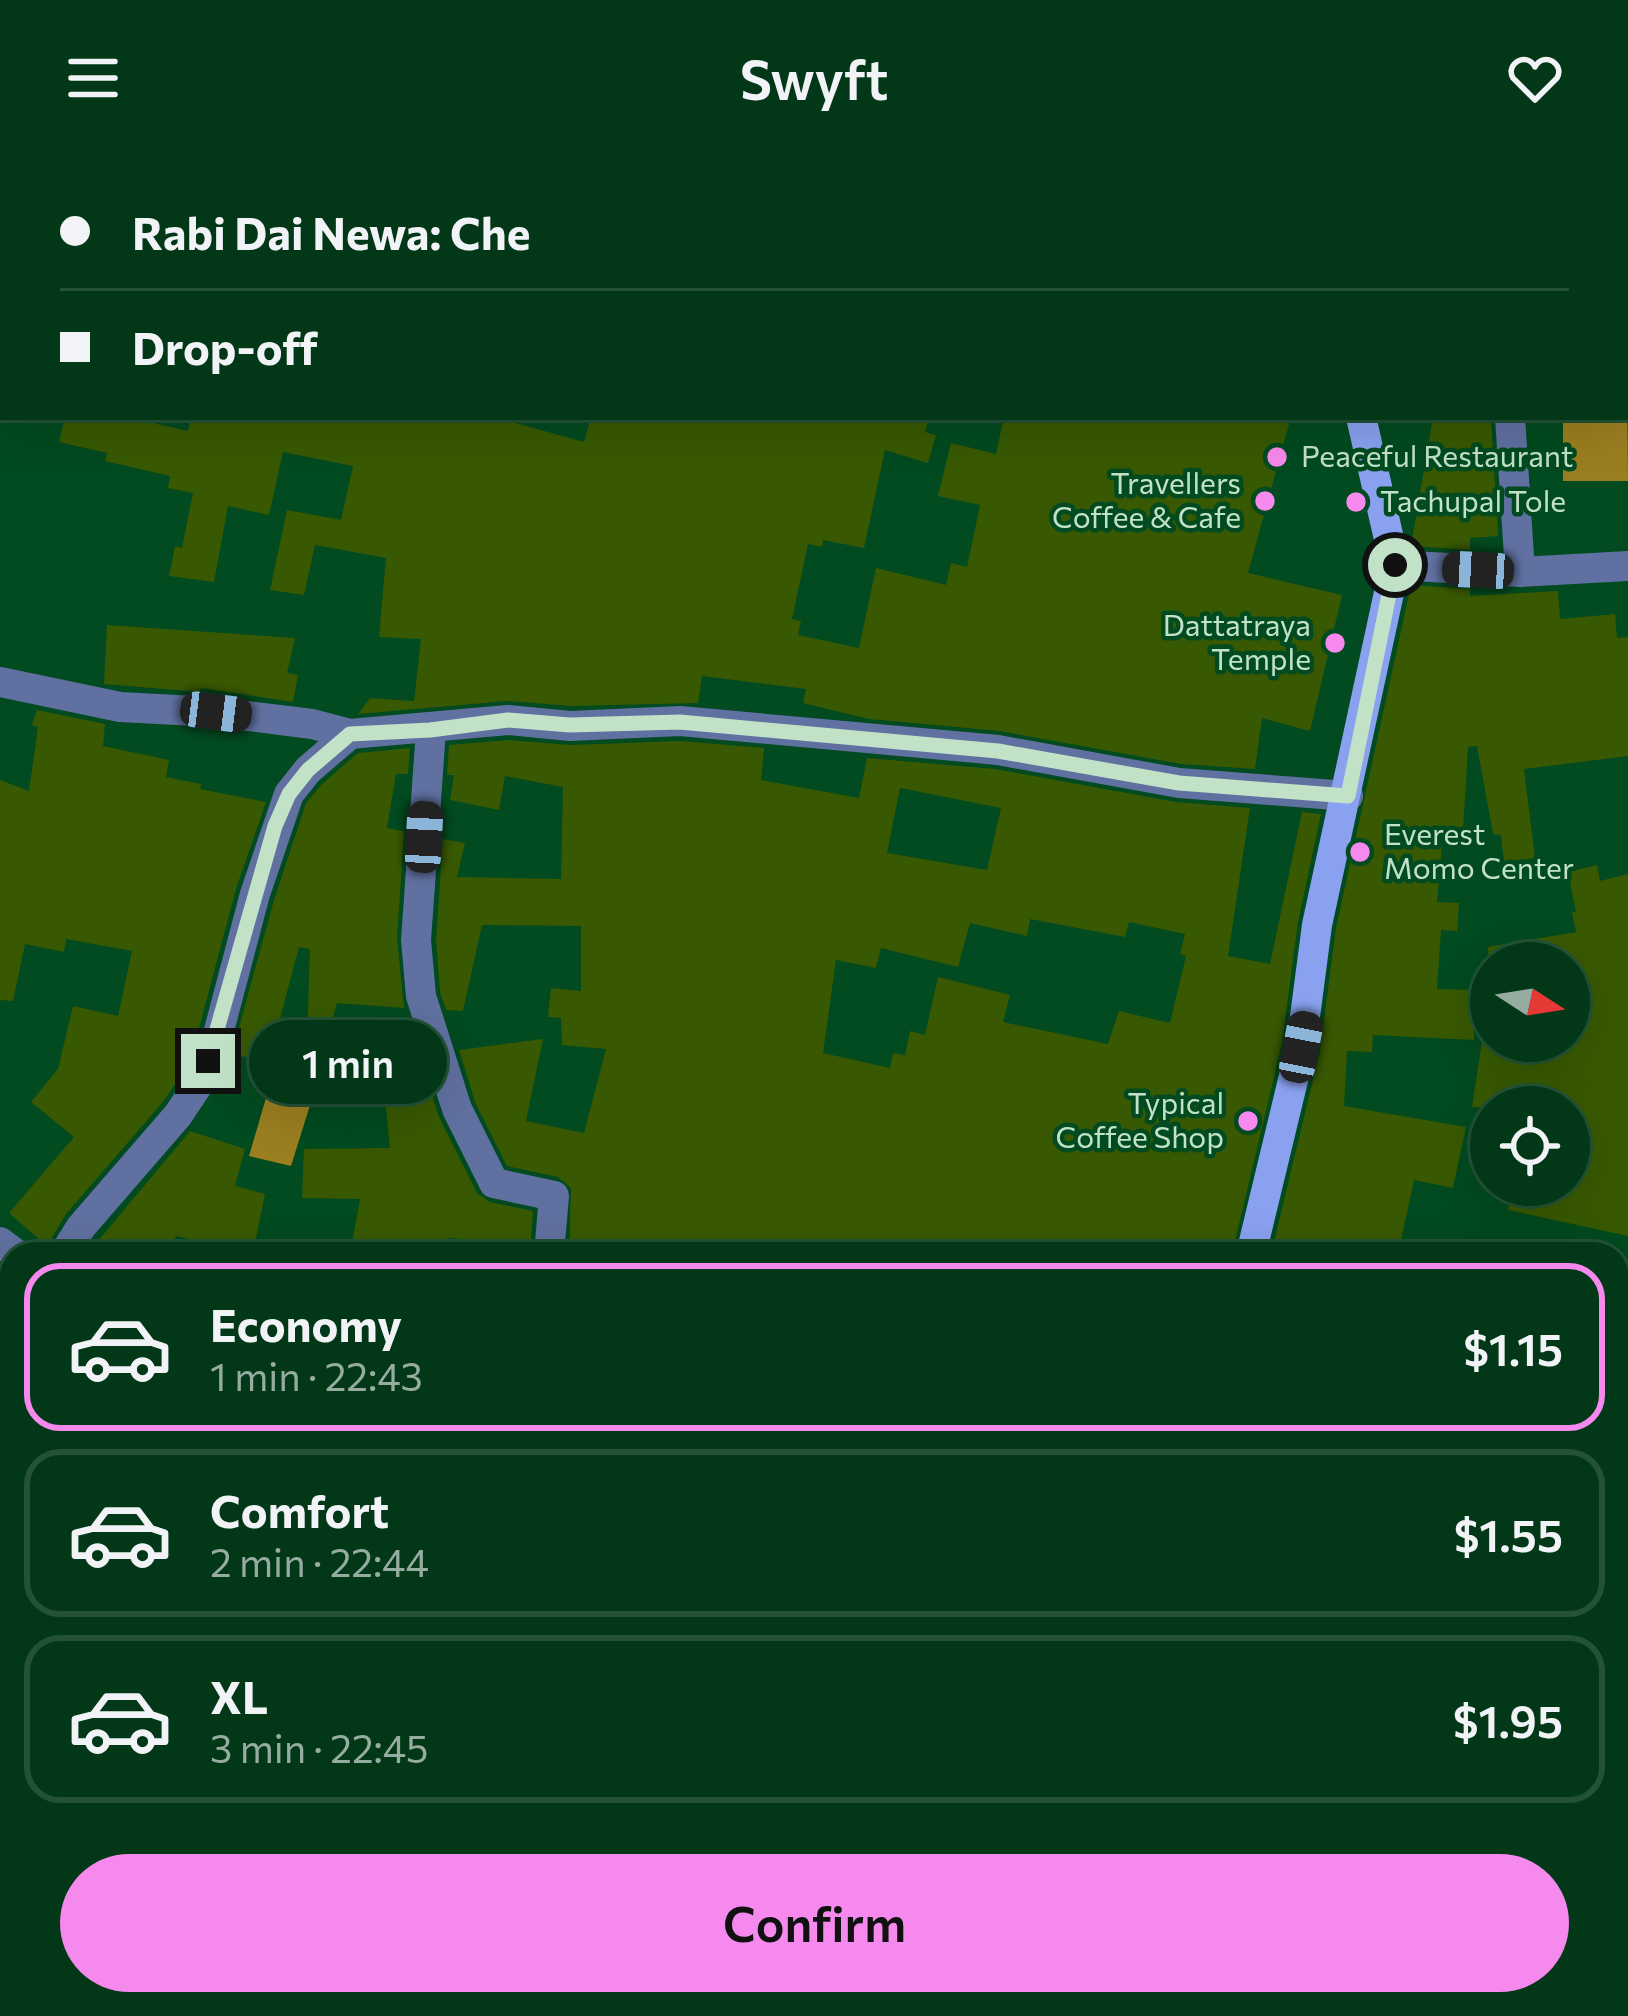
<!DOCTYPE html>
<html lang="en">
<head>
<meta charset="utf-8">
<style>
  :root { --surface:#023817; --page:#0c3f20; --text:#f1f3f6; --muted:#96aca1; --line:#235236; --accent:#f689ed }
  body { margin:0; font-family:Commissioner,sans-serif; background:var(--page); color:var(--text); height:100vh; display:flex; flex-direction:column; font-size:45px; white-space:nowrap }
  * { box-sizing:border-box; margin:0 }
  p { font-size:39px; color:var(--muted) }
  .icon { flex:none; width:66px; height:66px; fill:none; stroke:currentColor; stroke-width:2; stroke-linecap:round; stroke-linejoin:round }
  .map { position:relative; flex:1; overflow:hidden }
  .details { position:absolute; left:0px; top:1086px; width:1629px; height:774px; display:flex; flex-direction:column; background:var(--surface); border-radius:36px 36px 0 0; box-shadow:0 12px 48px #0002,0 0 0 3px var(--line) }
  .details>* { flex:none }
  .hud { position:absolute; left:0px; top:0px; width:1629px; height:264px; box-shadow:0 12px 48px #0002,0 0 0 3px var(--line); display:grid; align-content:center; height:264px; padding:0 60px; background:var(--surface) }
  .needle { width:78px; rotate:102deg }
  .fabs { position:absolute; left:1470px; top:786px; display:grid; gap:24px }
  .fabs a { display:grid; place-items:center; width:120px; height:120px; border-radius:50%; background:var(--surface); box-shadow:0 12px 48px #0002,0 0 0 3px var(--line); font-size:60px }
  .end { position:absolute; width:54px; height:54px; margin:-27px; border:15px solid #c2e2c8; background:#111; box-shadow:0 0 0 6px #111 }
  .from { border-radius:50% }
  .bubble { position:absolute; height:84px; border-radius:42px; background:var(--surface); box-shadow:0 12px 48px #0002,0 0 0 3px var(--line); font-size:39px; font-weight:600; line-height:84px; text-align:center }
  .car { position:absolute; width:36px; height:72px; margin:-36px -18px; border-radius:15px; box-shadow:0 0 9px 3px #0007; background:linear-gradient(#222 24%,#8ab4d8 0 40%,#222 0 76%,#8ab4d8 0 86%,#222 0) }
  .hud b { display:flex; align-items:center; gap:42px; height:114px; font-size:45px }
  .hud b+b { border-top:3px solid var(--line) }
  .hud i { width:30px; height:30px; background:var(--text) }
  ul { padding:21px 0 0; list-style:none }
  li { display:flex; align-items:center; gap:36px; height:168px; margin:0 24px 18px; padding:0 36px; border:6px solid var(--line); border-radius:36px }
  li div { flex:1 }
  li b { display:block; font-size:45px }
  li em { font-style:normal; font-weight:600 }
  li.on { border-color:var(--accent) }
  li>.icon { width:108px; height:108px; stroke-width:1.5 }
  .primary-button { display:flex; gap:24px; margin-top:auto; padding:24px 60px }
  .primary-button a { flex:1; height:138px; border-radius:72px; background:var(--accent); color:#111; font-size:48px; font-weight:600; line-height:138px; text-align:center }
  header { display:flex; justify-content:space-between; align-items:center; height:156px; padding:0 60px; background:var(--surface); font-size:54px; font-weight:600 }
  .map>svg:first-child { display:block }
  .water { fill:#9b7e20 }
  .building { fill:#385902; fill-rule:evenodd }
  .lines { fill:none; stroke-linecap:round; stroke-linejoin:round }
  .minor { stroke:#6070a0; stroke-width:30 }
  .major { stroke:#89a1ef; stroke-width:30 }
  .route { stroke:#c2e2c8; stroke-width:15 }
  .poi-dot { fill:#f689ed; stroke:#024a1f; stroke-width:4.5 }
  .labels { text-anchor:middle; stroke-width:9; stroke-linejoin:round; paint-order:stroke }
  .poi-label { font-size:30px; fill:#c2e2c8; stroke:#024a1f; text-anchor:start }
</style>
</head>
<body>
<header><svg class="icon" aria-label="menu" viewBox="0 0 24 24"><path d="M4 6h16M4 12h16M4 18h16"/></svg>Swyft<svg class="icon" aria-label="heart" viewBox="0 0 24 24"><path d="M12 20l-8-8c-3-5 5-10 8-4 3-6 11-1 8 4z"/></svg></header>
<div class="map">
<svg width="1628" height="1860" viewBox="0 0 1628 1860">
  <rect width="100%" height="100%" fill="#024a1f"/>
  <g class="water">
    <path d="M1626,102L1628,325H1563V261H1626Z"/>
    <path d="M268,935L311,946L291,1010L249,1000Z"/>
  </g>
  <g class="building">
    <path d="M65,261H127L188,275L191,261H494L584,286L591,261H929L925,276L936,279L928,307L885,294L864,392L823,384L822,391L808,388L792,463L801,465L798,479L859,492L876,412L946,429L951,407L967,411L980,349L938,340L951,287L996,298L1004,261H1291L1248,417L1342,439L1310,575L1262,562L1255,613L1181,608L1000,575L869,563L803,547L806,533L702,520L698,547L571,550L507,545L358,558L370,542L414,545L421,483L379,481L386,402L315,389L304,439L270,434L287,354L341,364L353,310L283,296L269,359L228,350L214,426L169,420L175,390L182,392L193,337L168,332L170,320L105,305L107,297L59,286Z"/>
    <path d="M1433,261H1491L1498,380L1470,382V394L1411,390Z"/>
    <path d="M1411,429L1470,433V440L1558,435L1560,463L1615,458L1617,482L1628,481V600L1524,613L1535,702L1504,706L1501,679L1493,678L1477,590L1468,591L1463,675L1443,677L1437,746L1459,747L1457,775L1441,774L1437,833L1475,834L1474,884L1373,879L1372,896L1347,895L1344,950L1466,971L1453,1032L1414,1024L1398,1098H1271L1320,895L1336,772Z"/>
    <path d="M107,469L295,482L287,517L298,519L293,546L201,532L200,536L104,528Z"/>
    <path d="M37,554L105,568L103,590L169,604L166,621L201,628L200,633L266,646L236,733L198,876L181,920L162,947L66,1058L47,1090L9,1057L74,981L31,946L58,913L73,850L118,860L132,795L66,783L64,796L25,788L13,845L0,844V624L29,635L38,571L32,569Z"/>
    <path d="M508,584L571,589L680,585L764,592L761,624L859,642L867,602L995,613L1176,646L1250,652L1228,800L1270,808L1302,656L1321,658L1298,766L1282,887L1232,1098H691L692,1092L635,1084L633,1098H569L571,1032L558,1021L507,1010L475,946L459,894L543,883L526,965L584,977L606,893L562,889L561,862L548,861L551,832L581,835V770L482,769L463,855L446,854L440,836L436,784L443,683L465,687L457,721L561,723L563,631L505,620L499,654L450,644L454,619H447L449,589ZM900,632L1001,652L987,714L887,697ZM1030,763L1125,781L1129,766L1185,778L1180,798L1186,800L1170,867L1119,855L1108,888L1003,866L1010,839L938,821L925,879L910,875L905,899L893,897L890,912L823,897L836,804L876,812L881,792L958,811L970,767L1027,780Z"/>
    <path d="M410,592L408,618H396L387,672L404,675L397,783L404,852L337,847L318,917L306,915L310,793L299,791L268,908L232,897L274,744L306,647L322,628L358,597Z"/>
    <path d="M1597,709L1600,725L1628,718V1080L1508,1054L1514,1029H1569V951H1472L1482,885H1569V807H1489L1488,791L1576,776L1572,756H1576L1568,716Z"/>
    <path d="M419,899L439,961L477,1037L490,1046L533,1055L530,1098H502V1086L448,1082L446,1098H350L360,1043L302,1042L304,993L390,992L381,903Z"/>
    <path d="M190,975L245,993L235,1030L265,1038L253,1097L176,1080L169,1098H87Z"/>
  </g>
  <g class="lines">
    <g class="minor">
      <path d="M396,0L410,3"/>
      <path d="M182,3L190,0"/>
      <path d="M573,3L575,0"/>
      <path d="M1403,3L1404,0"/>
      <path d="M1626,68L1628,69"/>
      <path d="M0,106L3,104"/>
      <path d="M1510,261L1520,416"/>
      <path d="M1395,409L1520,416L1628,410"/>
      <path d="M0,526L120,551L216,556L312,568L350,578L508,564L570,570L680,565L998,594L1179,627L1348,640"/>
      <path d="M431,574L416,784L421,840L457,953L494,1027L554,1040L549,1098"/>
      <path d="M0,1086L16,1098"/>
      <path d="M64,1098L81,1071L178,959L198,929L217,882L255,738L289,638L308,614L350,578"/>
    </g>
    <g class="major">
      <path d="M1067,0L1070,3"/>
      <path d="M1251,1098L1301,891L1317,769L1395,409L1361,261"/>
      <path d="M0,1764L12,1770"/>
      <path d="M180,1848L206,1860"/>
      <path d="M1001,1860L1005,1848"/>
    </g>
  </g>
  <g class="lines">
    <path class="route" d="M208,905L275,670L289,638L308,614L350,578L430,574L508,564L570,569L680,566L998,595L1179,627L1348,640L1395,409"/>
  </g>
  <g class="poi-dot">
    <circle cx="1277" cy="301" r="12"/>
    <circle cx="1265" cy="345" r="12"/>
    <circle cx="1356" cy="346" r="12"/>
    <circle cx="1335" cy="487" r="12"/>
    <circle cx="1360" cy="696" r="12"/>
    <circle cx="1248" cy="965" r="12"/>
  </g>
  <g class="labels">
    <g class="poi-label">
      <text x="1301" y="311">Peaceful Restaurant</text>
      <text x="1241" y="338" text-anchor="end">Travellers<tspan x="1241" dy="34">Coffee &amp; Cafe</tspan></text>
      <text x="1380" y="356">Tachupal Tole</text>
      <text x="1311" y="480" text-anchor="end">Dattatraya<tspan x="1311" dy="34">Temple</tspan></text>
      <text x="1384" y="689">Everest<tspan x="1384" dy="34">Momo Center</tspan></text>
      <text x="1224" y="958" text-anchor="end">Typical<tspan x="1224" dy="34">Coffee Shop</tspan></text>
    </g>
  </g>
</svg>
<div class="fabs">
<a><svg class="needle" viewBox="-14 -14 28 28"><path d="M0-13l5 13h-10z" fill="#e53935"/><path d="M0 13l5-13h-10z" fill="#96aca1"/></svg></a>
<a><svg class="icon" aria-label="locate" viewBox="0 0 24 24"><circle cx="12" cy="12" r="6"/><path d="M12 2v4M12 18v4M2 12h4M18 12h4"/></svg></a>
</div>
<i class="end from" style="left:1395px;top:409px"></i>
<i class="end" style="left:208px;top:905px"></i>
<div class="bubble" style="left:249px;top:864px;width:198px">1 min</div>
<i class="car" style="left:1478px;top:414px;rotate:273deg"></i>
<i class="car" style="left:216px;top:556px;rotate:97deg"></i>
<i class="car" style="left:424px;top:681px;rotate:3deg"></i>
<i class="car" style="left:1301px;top:891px;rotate:11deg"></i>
<div class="hud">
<b><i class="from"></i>Rabi Dai Newa: Che</b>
<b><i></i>Drop-off</b>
</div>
<section class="details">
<ul>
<li class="on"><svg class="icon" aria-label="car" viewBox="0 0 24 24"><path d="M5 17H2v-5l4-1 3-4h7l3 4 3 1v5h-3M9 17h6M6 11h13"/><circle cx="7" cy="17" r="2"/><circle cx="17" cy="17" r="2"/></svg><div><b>Economy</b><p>1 min · 22:43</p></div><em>$1.15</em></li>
<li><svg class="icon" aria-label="car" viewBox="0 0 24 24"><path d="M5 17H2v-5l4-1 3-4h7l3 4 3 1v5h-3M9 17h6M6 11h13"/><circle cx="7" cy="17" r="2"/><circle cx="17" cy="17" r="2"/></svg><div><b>Comfort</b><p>2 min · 22:44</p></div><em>$1.55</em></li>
<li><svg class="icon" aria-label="car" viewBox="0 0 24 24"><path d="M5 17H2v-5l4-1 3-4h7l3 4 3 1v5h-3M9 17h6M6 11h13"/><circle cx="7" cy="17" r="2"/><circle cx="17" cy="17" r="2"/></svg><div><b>XL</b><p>3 min · 22:45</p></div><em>$1.95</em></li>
</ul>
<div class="primary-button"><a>Confirm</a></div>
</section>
</div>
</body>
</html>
